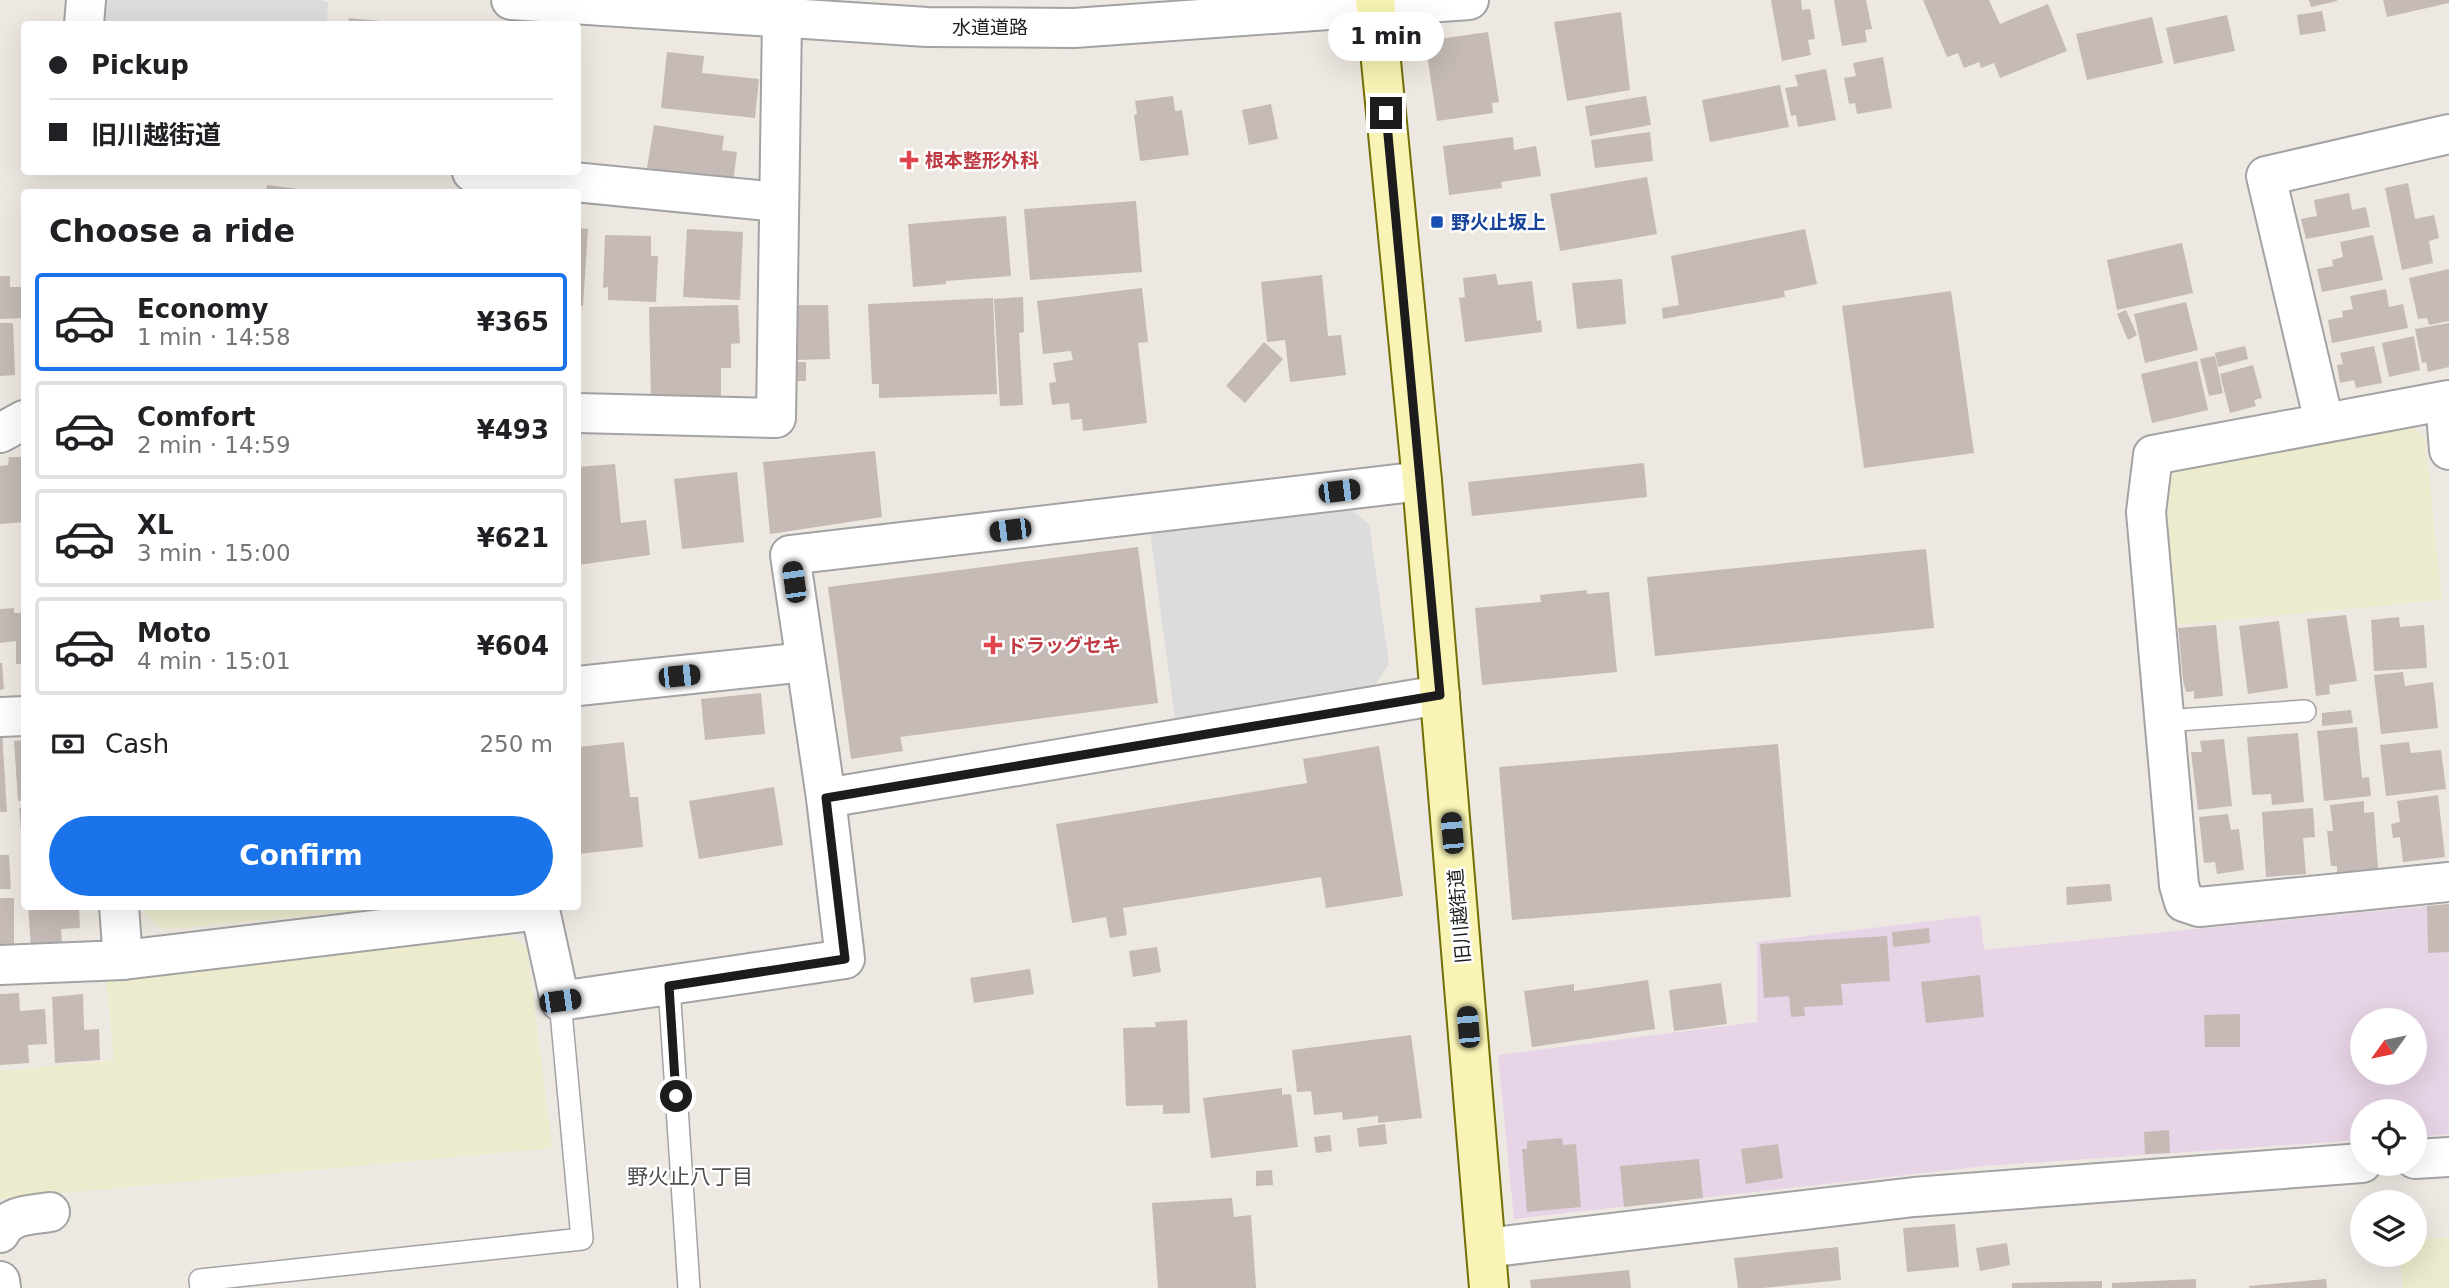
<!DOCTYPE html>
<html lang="en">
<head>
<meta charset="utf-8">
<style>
  :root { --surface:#fff; --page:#f2f2f2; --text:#202124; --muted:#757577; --line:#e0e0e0; --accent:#1a73e8 }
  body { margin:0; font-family:"DejaVu Sans","Noto Sans JP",sans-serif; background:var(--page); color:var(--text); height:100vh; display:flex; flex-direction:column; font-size:26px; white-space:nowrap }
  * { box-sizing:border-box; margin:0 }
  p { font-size:23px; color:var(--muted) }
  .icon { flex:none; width:38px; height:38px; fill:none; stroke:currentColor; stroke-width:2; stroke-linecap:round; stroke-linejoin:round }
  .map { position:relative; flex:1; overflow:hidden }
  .drawer { position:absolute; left:21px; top:189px; width:560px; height:721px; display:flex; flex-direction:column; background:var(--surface); border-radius:7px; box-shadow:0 7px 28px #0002 }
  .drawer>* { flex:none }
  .banner { position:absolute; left:21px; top:21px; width:560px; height:154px; border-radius:7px; box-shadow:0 7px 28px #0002; display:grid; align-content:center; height:154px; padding:0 28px; background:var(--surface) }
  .needle { width:46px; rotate:237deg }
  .buttons { position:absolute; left:2350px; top:1008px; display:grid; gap:14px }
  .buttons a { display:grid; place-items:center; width:77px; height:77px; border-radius:50%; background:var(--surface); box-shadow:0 7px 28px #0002; font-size:35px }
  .end { position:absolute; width:32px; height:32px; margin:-16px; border:9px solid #1c1c1c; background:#fff; box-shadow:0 0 0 4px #fff }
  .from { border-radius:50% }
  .bubble { position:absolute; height:49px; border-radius:24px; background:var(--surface); box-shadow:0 7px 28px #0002; font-size:23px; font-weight:700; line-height:49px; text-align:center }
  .car { position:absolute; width:21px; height:42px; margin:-21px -10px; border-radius:9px; box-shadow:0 0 5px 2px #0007; background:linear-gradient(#222 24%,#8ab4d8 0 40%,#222 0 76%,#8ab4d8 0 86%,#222 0) }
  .banner b { display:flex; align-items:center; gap:24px; height:66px; font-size:26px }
  .banner b+b { border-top:2px solid var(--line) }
  .banner i { width:18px; height:18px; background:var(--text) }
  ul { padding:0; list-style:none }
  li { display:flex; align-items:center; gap:21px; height:98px; margin:0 14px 10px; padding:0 14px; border:4px solid var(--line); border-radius:7px }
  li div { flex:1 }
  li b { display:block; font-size:26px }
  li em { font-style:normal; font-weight:700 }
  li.selected { border-color:var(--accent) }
  li>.icon { width:63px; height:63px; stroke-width:1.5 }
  h2 { padding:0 28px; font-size:32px; line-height:84px }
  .pay { display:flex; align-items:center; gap:18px; height:77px; padding:0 28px; font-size:26px }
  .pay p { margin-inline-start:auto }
  .primary-button { display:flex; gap:14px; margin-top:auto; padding:14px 28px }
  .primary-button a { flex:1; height:80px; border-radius:42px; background:var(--accent); color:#fff; font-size:28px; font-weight:700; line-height:80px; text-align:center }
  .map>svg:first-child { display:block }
  .industrial { fill:#e7d4e6; fill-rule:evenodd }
  .farmland { fill:#edebcd }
  .parking { fill:#dcdcdc }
  .building { fill:#c5bab5 }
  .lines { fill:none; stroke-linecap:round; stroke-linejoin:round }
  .service-casing { stroke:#a3a3a3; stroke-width:24 }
  .minor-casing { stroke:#a3a3a3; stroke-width:42 }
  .tertiary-casing { stroke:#a3a3a3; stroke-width:42 }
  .secondary-casing { stroke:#727005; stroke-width:42 }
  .service { stroke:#fff; stroke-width:21 }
  .minor { stroke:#fff; stroke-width:38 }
  .tertiary { stroke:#fff; stroke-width:38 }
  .secondary { stroke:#f9f4b5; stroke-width:38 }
  .route { stroke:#1c1c1c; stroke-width:9 }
  .health-dot { fill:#e0444e; stroke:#fff; stroke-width:2.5 }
  .transit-dot { fill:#1a4fb4; stroke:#fff; stroke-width:2.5 }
  .labels { text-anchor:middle; stroke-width:5; stroke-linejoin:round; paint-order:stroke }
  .street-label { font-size:19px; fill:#1c1c1c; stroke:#fff }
  .health-label { font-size:19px; font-weight:bold; fill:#be3a42; stroke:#fff; text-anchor:start }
  .transit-label { font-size:19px; font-weight:bold; fill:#164399; stroke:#fff; text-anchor:start }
  .neighbourhood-label { font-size:21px; fill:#4f4f4f; stroke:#fff }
</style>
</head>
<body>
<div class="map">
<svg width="2449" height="1288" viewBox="0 0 2449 1288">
  <rect width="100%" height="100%" fill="#eee8e2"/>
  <path class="industrial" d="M2449,904V1134L2415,1137V1111H2362V1140L1985,1166L1514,1219L1498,1055L1757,1022V942L1980,915L1984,950ZM2362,1020H2415V1073H2362Z"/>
  <g class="farmland">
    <path d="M2412,427L2425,438L2442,600L2176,625L2162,489L2176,469Z"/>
    <path d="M139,907V906L396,907L163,930Z"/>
    <path d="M511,936L527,948L552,1148L0,1199V1071L114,1060L106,979Z"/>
    <path d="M2449,1237V1288H2403L2399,1255H2415V1240Z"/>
  </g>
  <g class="parking">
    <path d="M102,0H320L328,2L327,24H99Z"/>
    <path d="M1347,506L1369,524L1389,664L1373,688L1175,719L1150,532Z"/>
  </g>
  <g class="building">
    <path d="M1771,0H1801L1802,10L1810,9L1815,39L1808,40L1811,55L1782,61Z"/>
    <path d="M1834,0H1866L1872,29L1865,30L1867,42L1842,46Z"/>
    <path d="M1923,0H1989L2000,24L2048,4L2067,51L2000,78L1994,63L1981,68L1979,62L1964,68L1958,53L1947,57Z"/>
    <path d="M2309,0H2337V1L2311,7Z"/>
    <path d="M2383,0H2449V3L2387,17Z"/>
    <path d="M2322,11L2326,31L2300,35L2297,15Z"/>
    <path d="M1621,12L1630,90L1567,101L1554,22Z"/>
    <path d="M2227,15L2235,51L2174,64L2166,28Z"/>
    <path d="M2152,17L2163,63L2087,80L2076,34Z"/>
    <path d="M349,18L403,23V24H348Z"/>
    <path d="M1488,32L1499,102L1492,103L1493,113L1437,121L1425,41Z"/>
    <path d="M667,52L704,56L702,73L759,79L755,118L661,108Z"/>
    <path d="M1883,57L1892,108L1857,114L1855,103L1849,104L1844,78L1856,76L1853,63Z"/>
    <path d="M1826,69L1836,120L1798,127L1796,115L1791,116L1785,88L1798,86L1795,75Z"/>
    <path d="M1780,85L1789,127L1710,142L1702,100Z"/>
    <path d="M1173,96L1175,111L1182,110L1189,155L1140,161L1134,115L1137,114L1135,101Z"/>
    <path d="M1646,96L1651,125L1590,136L1585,106Z"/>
    <path d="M1271,104L1278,139L1249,145L1242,110Z"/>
    <path d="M654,125L724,136L722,150L737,152L733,182L647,168Z"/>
    <path d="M1650,132L1653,161L1595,168L1591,140Z"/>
    <path d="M1513,137L1514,150L1536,146L1541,176L1501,182L1502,188L1449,195L1443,146Z"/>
    <path d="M1647,177L1657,234L1560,251L1550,194Z"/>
    <path d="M2408,183L2415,219L2434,215L2439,238L2429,241L2433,263L2402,270L2385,188Z"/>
    <path d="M267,185L314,191V192H266Z"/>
    <path d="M2349,193L2352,210L2366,207L2370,227L2306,239L2301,219L2317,216L2314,200Z"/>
    <path d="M1136,201L1142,272L1030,280L1024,209Z"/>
    <path d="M1006,216L1011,276L946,281V284L913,287L908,224Z"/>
    <path d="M578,228L588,229L583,306L578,305Z"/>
    <path d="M687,229L743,232L740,300L683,297Z"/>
    <path d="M1805,229L1817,284L1784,291L1785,297L1663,319L1662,308L1679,305L1671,256Z"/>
    <path d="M605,235L651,236V256H658L656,302L608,300V287L603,288Z"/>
    <path d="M2373,235L2383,280L2322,292L2317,269L2333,266L2332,260L2343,257L2340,242Z"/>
    <path d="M2182,243L2193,293L2117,310L2107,260Z"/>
    <path d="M2449,269V321L2429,325L2427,318L2418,319L2409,278Z"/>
    <path d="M1496,274L1498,285L1532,281L1537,321L1541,320L1542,332L1465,342L1459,298L1465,297L1463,278Z"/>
    <path d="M1322,275L1328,336L1341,335L1346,375L1290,382L1285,340L1267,342L1261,282Z"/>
    <path d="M0,276H10V287H24V318L0,319Z"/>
    <path d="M1622,279L1626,324L1577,329L1572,283Z"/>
    <path d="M1142,288L1148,342L1138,343L1147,423L1083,431L1082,419L1071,420L1069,403L1052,405L1049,383L1056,382L1053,363L1073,360L1071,351L1043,354L1037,301Z"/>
    <path d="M2386,289L2389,307L2403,304L2408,328L2332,343L2328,320L2343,317L2342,311L2353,309L2350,296Z"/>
    <path d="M1951,291L1974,453L1864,468L1842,306Z"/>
    <path d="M1023,297L1024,332L1019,333L1023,405L1000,406L994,299Z"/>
    <path d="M993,298L997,394L879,398V384H872L868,304Z"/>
    <path d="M2186,302L2198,350L2145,363L2134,314Z"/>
    <path d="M738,305L740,343L731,344V368H721V397L651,399L649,307Z"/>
    <path d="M794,305H828L830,359L796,360Z"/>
    <path d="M2126,310L2137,335L2128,340L2117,314Z"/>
    <path d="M0,323H13L15,375L0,376Z"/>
    <path d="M2449,323V367L2428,372L2426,362L2422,363L2415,329Z"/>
    <path d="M2414,336L2420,370L2389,377L2382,343Z"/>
    <path d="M1264,342L1283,359L1245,403L1226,386Z"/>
    <path d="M2245,346L2248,359L2218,367L2215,353Z"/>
    <path d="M2374,346L2382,383L2356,388L2354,380L2340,383L2337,365L2343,364L2340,353Z"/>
    <path d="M2215,356L2223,393L2209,396L2200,359Z"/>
    <path d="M2197,361L2208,410L2152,423L2141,374Z"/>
    <rect x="789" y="362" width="17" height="19"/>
    <path d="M2253,365L2262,398L2254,400L2256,406L2230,413L2220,374Z"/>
    <path d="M875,451L882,517L770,534L763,462Z"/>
    <path d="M9,457H24V522L0,524V466L8,465Z"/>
    <path d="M1644,463L1647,497L1472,516L1468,482Z"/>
    <path d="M615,464L621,523L646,520L650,555L578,565V467Z"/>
    <path d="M737,472L744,542L682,549L674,479Z"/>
    <path d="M1138,547L1158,703L900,737L903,751L851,759L828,587Z"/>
    <path d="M1926,549L1934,628L1655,656L1647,577Z"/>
    <path d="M1587,590V594L1609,592L1617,672L1482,685L1475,608L1541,602L1540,595Z"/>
    <path d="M14,608V613H24V664H16V641L0,643V609Z"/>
    <path d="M2346,615L2357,681L2329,685L2330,694L2316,696L2307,619Z"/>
    <path d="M2399,617L2400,627L2424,625L2427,668L2374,671L2371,620Z"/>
    <path d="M2279,621L2288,688L2248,694L2239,626Z"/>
    <path d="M2216,625L2223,696L2194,699V691L2186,692L2183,680L2178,628Z"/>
    <path d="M0,663H2L4,689L0,690Z"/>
    <path d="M2403,672L2405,686L2433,682L2438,728L2381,734L2374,675Z"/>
    <path d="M761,693L765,734L705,740L701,699Z"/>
    <path d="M2351,710L2353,723L2322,726V713Z"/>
    <path d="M2357,727L2362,778L2369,777L2371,796L2324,801L2317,731Z"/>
    <path d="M0,730H2L7,812H0Z"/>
    <path d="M2298,733L2304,802L2272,805L2271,794L2252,795L2247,737Z"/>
    <path d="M2224,739L2232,806L2198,810L2191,752H2202L2200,741Z"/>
    <path d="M24,740V801H18L14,741Z"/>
    <path d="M624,742L630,797H638L643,847L578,854V747Z"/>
    <path d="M2409,742L2411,753L2441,750L2446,789L2386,796L2380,745Z"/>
    <path d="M1778,744L1791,897L1512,920L1499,767Z"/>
    <path d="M1379,746L1403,896L1326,908L1321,877L1123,908L1127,935L1110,938L1106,917L1072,923L1056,824L1307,783L1303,759Z"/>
    <path d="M774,787L783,845L699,859L689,801Z"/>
    <path d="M2438,795L2445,857L2403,862L2400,837L2393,838L2391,824L2400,822L2397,801Z"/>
    <path d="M2364,801V813L2374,812L2378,869L2337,872V866H2331L2327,831H2333L2330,805Z"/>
    <path d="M24,807V852H23L19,808Z"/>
    <path d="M2313,808L2315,837L2303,838L2306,874L2266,877L2262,812Z"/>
    <path d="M2228,814L2231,830L2239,829L2244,870L2217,874L2215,862L2204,863L2199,817Z"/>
    <path d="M0,855H9L11,889H0Z"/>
    <path d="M2110,884L2112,901L2067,905L2066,887Z"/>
    <rect x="0" y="898" width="14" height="48"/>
    <path d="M2449,904V952L2428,953L2427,906Z"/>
    <path d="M28,906H79L80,928L61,929L62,946L31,948Z"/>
    <path d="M1929,928L1930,943L1893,947L1892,932Z"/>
    <path d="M1887,936L1890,981L1841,984L1843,1005L1804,1007L1805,1016L1791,1017L1789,996L1764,998L1760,944Z"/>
    <path d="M1157,947L1161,972L1133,977L1129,951Z"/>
    <path d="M1030,969L1034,994L974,1003L970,978Z"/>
    <path d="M1980,975L1984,1017L1926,1023L1921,982Z"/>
    <path d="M1648,980L1655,1029L1532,1047L1524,991L1574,984V991Z"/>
    <path d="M1721,983L1727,1024L1674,1031L1669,990Z"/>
    <path d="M19,993L20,1011L45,1009L47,1044L28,1045L29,1063L0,1065V994Z"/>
    <path d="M83,994L84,1030L99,1029L100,1060L55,1063L52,997Z"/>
    <path d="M2240,1014V1047H2205L2204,1015Z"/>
    <path d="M1187,1020L1190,1113L1163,1114V1105L1126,1106L1123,1028L1156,1027L1155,1022Z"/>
    <path d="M1411,1035L1422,1118L1378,1123V1116L1343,1120L1342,1112L1314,1115L1311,1091L1297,1092L1292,1050Z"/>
    <path d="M1282,1088V1095L1291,1094L1298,1147L1211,1158L1203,1098Z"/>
    <path d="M1385,1124L1387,1144L1359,1147L1357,1128Z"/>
    <path d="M2169,1130L2170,1153L2145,1154L2144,1132Z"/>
    <path d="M1330,1135L1332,1151L1316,1153L1314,1137Z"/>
    <path d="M1562,1138L1563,1145L1576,1144L1581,1207L1527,1212L1522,1149H1527V1141Z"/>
    <path d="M1778,1144L1783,1178L1746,1184L1741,1149Z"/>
    <path d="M1699,1159L1703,1198L1624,1207L1620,1166Z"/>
    <path d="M1272,1170L1273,1185L1256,1186V1171Z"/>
    <path d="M1232,1198L1234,1217L1251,1215L1256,1288H1158L1152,1203Z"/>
    <path d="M1955,1224L1959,1267L1907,1272L1903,1228Z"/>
    <path d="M2007,1243L2010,1265L1980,1271L1976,1248Z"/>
    <path d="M1838,1247L1841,1280L1763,1288H1738L1734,1258Z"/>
    <path d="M1629,1270L1631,1288H1531L1530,1280Z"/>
    <path d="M2196,1279V1288H2112V1283Z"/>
    <path d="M2326,1279L2327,1288H2249V1286Z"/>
    <path d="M2102,1281V1288H2012V1283Z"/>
  </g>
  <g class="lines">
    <g class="service-casing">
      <g id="service">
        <path d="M2164,721L2305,711"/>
        <path d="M669,986L689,1288"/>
        <path d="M201,1288L200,1280L582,1239L560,1001"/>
      </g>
    </g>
    <g class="minor-casing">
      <g id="minor">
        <path d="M84,24L86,0"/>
        <path d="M472,172L778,202"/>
        <path d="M2449,400L2153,455L2146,512L2179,885L2184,902L2199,907L2449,882"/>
        <path d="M2445,401L2449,450"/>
        <path d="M578,413L776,418L782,19"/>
        <path d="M2324,422L2266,176L2449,134"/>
        <path d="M0,433L24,420"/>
        <path d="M578,686L805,662"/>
        <path d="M0,717L24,716"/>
        <path d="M826,798L1440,695"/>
        <path d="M119,906L123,960"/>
        <path d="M0,965L123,960L540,910L560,1001L845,959L826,798L790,555L1422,481"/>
        <path d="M2415,1159L2449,1157"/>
        <path d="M0,1233C9,1214 31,1215 50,1212"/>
        <path d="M1486,1248L1914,1197L2362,1163"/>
        <path d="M0,1281L1,1288"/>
      </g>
    </g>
    <g class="tertiary-casing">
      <path id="tertiary" d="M511,0L927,27L1074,28L1469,0"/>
    </g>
    <g class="secondary-casing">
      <path id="secondary" d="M1375,0L1422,481L1489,1288"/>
    </g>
    <use href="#service" class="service"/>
    <use href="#minor" class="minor"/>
    <use href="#tertiary" class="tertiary"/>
    <use href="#secondary" class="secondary"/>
  </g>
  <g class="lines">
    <path class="route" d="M676,1096L669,986L845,959L826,798L1440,695L1386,113"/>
  </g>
  <g class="health-dot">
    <path d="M905.5 149.5h7v7h7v7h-7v7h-7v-7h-7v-7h7z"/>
    <path d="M989.5 634.5h7v7h7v7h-7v7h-7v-7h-7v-7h7z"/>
  </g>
  <rect class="transit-dot" x="1430" y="215" width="14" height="14" rx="3.5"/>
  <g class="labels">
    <g class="street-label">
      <text x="990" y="34">水道道路</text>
      <text transform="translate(1459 916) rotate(-95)" y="7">旧川越街道</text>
    </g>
    <g class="health-label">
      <text x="925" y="167">根本整形外科</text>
      <text x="1007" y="652">ドラッグセキ</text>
    </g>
    <g class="transit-label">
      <text x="1451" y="229">野火止坂上</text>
    </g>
    <g class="neighbourhood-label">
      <text x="690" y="1184">野火止八丁目</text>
    </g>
  </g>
</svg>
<div class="buttons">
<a><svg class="needle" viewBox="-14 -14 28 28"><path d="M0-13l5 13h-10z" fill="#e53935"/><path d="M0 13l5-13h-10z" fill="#757577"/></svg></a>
<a><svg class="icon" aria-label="locate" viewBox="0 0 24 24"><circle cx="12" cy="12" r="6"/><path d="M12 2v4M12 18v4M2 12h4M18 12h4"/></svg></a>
<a><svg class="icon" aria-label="layers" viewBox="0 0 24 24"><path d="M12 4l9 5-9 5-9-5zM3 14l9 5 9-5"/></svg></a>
</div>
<i class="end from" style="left:676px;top:1096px"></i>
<i class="end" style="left:1386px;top:113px"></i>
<div class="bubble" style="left:1328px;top:12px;width:116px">1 min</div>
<i class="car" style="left:1339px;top:491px;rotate:83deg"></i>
<i class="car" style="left:1010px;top:530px;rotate:263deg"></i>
<i class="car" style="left:794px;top:582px;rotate:352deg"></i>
<i class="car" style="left:679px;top:676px;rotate:84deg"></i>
<i class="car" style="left:1452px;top:833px;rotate:355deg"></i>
<i class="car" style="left:560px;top:1001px;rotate:82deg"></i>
<i class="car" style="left:1468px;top:1027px;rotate:355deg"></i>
<div class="banner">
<b><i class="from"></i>Pickup</b>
<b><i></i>旧川越街道</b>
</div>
<section class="drawer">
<h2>Choose a ride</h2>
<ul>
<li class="selected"><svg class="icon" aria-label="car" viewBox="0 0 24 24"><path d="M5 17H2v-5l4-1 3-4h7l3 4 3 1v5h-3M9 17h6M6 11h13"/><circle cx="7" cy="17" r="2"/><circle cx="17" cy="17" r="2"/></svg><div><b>Economy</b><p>1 min · 14:58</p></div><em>¥365</em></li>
<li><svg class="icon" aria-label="car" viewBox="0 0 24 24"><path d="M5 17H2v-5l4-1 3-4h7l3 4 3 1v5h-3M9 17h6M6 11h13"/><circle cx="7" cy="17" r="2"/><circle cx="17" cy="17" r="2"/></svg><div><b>Comfort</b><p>2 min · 14:59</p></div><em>¥493</em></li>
<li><svg class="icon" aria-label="car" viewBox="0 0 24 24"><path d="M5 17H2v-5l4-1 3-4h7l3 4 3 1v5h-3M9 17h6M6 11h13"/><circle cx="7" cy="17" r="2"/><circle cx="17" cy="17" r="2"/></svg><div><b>XL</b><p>3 min · 15:00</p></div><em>¥621</em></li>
<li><svg class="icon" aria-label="car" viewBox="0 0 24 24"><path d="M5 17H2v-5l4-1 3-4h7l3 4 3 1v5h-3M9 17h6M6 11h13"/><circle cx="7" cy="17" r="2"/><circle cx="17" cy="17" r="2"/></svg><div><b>Moto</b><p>4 min · 15:01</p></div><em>¥604</em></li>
</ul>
<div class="pay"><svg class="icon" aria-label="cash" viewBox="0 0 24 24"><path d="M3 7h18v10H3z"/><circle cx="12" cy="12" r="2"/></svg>Cash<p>250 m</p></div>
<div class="primary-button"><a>Confirm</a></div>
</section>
</div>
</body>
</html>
